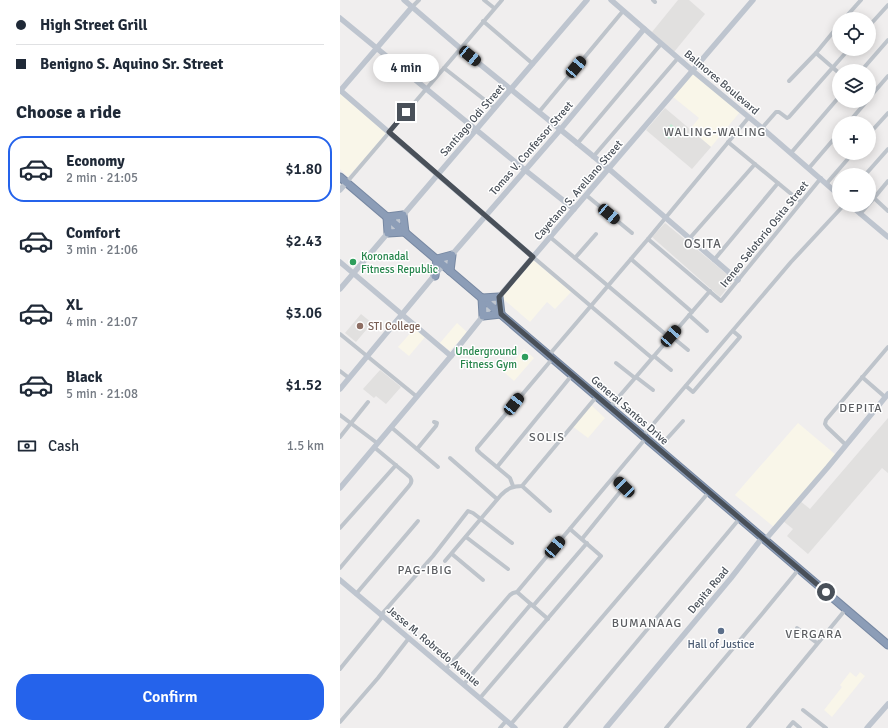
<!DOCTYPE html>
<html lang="en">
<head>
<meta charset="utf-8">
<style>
  :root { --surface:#fff; --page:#f6f6f7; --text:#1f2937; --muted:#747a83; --line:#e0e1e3; --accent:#2563eb }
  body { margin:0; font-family:Signika,sans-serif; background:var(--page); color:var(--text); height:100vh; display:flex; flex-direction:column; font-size:15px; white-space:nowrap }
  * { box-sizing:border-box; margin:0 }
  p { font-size:13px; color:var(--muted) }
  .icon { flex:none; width:22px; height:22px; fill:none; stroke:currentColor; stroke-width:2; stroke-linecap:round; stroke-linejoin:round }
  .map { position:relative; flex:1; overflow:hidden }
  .details { display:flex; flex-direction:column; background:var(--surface); width:340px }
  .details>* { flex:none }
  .top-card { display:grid; align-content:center; height:88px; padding:0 16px; background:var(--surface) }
  .fabs { position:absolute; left:492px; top:12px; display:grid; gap:8px }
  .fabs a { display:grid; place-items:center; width:44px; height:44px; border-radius:50%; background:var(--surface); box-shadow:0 2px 10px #0003; font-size:20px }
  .end { position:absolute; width:18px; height:18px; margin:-9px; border:5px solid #495059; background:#fff; box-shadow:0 0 0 2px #fff }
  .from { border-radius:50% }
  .bubble { position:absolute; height:28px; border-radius:14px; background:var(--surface); box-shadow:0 2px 10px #0003; font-size:13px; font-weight:600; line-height:28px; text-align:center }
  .car { position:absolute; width:12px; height:24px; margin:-12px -6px; border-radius:5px; box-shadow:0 0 3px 1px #0007; background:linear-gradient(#222 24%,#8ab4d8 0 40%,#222 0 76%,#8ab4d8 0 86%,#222 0) }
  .top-card b { display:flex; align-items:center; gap:14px; height:38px; font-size:15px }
  .top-card b+b { border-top:1px solid var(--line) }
  .top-card i { width:10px; height:10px; background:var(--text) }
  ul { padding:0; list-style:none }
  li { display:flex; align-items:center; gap:12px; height:66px; margin:0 8px 6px; padding:0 8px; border:2px solid transparent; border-radius:16px }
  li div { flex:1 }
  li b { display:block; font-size:15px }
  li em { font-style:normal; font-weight:600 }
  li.on { border-color:var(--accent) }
  li>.icon { width:36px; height:36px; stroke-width:1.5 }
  h2 { padding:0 16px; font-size:18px; line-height:48px }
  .pay { display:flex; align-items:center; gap:10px; height:44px; padding:0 16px; font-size:15px }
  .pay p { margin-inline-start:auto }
  .action { display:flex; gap:8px; margin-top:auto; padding:8px 16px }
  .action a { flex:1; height:46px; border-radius:16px; background:var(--accent); color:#fff; font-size:16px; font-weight:600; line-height:46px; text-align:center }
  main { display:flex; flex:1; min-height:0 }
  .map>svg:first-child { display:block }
  .commercial { fill:#f9f6e9 }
  .education { fill:#e1e0df }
  .green { fill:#c2e9d4 }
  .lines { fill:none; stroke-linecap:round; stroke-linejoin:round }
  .highway-casing { stroke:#7788a2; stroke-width:9 }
  .street { stroke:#bec4cb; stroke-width:4 }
  .secondary { stroke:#bec5cf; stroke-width:5.5 }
  .highway { stroke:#8c9db7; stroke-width:7 }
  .route { stroke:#495059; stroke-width:5 }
  .leisure-dot { fill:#2e9e5b; stroke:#fff; stroke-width:1.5 }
  .education-dot { fill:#8d6e63; stroke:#fff; stroke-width:1.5 }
  .service-dot { fill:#5c6f8a; stroke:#fff; stroke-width:1.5 }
  .labels { text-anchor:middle; stroke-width:3; stroke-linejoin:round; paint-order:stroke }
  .street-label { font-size:11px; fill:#495059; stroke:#fff }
  .leisure-label { font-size:11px; fill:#27864d; stroke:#fff; text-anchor:start }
  .education-label { font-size:11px; fill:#785e54; stroke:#fff; text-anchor:start }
  .service-label { font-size:11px; fill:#4e5e75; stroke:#fff }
  .neighbourhood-label { font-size:12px; letter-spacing:1px; fill:#5c5e62; stroke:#fff }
  .quarter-label { font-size:13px; letter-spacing:1px; fill:#5c5e62; stroke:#fff }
</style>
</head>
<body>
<main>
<section class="details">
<div class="top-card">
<b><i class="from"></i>High Street Grill</b>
<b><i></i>Benigno S. Aquino Sr. Street</b>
</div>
<h2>Choose a ride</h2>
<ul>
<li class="on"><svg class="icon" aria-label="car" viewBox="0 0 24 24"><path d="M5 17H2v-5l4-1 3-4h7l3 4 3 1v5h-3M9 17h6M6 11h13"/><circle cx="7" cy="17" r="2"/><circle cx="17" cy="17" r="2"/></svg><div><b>Economy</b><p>2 min · 21:05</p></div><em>$1.80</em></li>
<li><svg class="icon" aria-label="car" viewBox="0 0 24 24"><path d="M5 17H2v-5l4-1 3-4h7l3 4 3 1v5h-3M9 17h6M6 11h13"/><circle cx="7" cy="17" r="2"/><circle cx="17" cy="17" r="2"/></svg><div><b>Comfort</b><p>3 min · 21:06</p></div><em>$2.43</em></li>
<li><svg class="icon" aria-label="car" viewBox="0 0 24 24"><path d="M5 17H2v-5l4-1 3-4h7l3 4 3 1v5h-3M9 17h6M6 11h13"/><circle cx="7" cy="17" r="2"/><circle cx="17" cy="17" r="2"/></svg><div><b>XL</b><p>4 min · 21:07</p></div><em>$3.06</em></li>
<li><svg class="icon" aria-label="car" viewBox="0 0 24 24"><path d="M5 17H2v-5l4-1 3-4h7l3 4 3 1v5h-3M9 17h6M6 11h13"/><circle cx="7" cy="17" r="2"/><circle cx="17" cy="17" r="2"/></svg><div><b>Black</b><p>5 min · 21:08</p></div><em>$1.52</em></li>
</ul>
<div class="pay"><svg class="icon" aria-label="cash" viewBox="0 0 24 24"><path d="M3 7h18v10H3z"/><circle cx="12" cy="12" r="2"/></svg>Cash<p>1.5 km</p></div>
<div class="action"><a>Confirm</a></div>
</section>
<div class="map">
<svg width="548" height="728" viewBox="0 0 548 728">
  <rect width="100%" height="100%" fill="#f0eeee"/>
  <g class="commercial">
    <path d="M353,74L400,112L371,147L350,129L359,118L333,97Z"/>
    <path d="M0,93L47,133L8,177L0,169Z"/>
    <path d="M193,260L231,292L215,309L207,302L190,322L161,297Z"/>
    <path d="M117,323L127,332L110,351L100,343Z"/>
    <path d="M75,328L85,337L69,356L58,347Z"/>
    <path d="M184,349L194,358L174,381L164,372Z"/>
    <path d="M251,405L265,418L248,438L232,426Z"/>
    <path d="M458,423L496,455L434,527L395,495Z"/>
    <path d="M510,672L516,677L520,672L525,676L492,717L484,710L502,687L500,685Z"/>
  </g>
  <g class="education">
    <path d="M338,0H349L365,14L334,52L312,32Z"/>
    <path d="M325,108L371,147L352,169L306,130Z"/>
    <path d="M325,223L394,280L380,297L312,237Z"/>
    <path d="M21,314L32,323L16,342L5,333Z"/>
    <path d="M40,370L61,387L46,404L36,396L34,398L23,389Z"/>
    <path d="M548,418V473L542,468L468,554L447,536L453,529L443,521L460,501L470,509Z"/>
  </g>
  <path class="green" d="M331,124L337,129L329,139L323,134Z"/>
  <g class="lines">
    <g class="highway-casing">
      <g id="highway">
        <path d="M0,177L548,645"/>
        <path d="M47,217L48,233L65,232"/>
        <path d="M47,217L63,215L65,232"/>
        <path d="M95,276L97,259L112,255L110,271"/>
        <path d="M142,298L143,316L161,314"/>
        <path d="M142,298L159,297L161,314"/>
      </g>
    </g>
    <g class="street">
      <path d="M144,0L154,8"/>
      <path d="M313,0L315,2"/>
      <path d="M72,7L79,0"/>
      <path d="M504,19L521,0"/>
      <path d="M143,21L193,64"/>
      <path d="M529,26L548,5"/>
      <path d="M476,53L499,73"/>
      <path d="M104,68L155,108"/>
      <path d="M521,71L548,40"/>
      <path d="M449,81L476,53L499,25"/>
      <path d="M529,98L548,76"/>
      <path d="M199,112L283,11"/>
      <path d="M508,123L527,101"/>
      <path d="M422,128L436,112H439L447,118L449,117L509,49"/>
      <path d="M529,134L548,113"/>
      <path d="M388,142L461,202"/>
      <path d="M237,144L321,44"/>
      <path d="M451,153L499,97"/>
      <path d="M253,157L338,58"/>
      <path d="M469,168L499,133"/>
      <path d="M525,175L548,149"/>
      <path d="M7,182L162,0"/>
      <path d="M487,183L513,153"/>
      <path d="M246,195L292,233"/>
      <path d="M534,198L548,211"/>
      <path d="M529,204L548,181"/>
      <path d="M520,214L528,205"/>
      <path d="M210,237L330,338"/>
      <path d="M308,239L381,301L481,178"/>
      <path d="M349,239L415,164"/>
      <path d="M193,257L312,358"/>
      <path d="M235,258L256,234"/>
      <path d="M291,259L352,312"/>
      <path d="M374,260L438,183"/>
      <path d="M349,315L367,331"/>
      <path d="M0,334L76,396"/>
      <path d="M331,336L348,350"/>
      <path d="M209,355L308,239L409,117"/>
      <path d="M314,356L331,370"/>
      <path d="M276,363L295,378"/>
      <path d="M0,371L9,378"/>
      <path d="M296,377L313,390"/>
      <path d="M522,377L545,397"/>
      <path d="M346,386L353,392L400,337L393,331"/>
      <path d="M270,407L370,291"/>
      <path d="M0,415L37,443"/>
      <path d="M51,427L98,467"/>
      <path d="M303,436L451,262L504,205"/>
      <path d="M0,437L28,402"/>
      <path d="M324,442L343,421"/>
      <path d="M506,445L487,427L485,424L486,420L548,347"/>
      <path d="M77,449L96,426L97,423L94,422"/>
      <path d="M110,458L157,499"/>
      <path d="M157,467L232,375"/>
      <path d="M173,486L170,478L140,453L137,450V448L213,358"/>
      <path d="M182,486L210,511"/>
      <path d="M0,528L56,465"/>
      <path d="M126,537L168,569"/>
      <path d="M242,539L284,487L274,477"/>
      <path d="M112,554L143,580"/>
      <path d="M105,561L161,495C168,488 173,486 182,486L257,396"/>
      <path d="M0,568L69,486C72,483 72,480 70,477L34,447"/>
      <path d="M177,592L208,619"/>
      <path d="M16,594L78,521"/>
      <path d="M193,606L247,543"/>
      <path d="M41,615L93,556L128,511L133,513L172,543"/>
      <path d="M457,628L477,643"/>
      <path d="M0,669L43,616"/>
      <path d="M106,669L170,595L173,593L177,592L306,438"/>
      <path d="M124,684L191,604"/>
      <path d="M140,698L261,556L230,529"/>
      <path d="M463,710L486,728"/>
      <path d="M0,722L38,678L69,638"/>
      <path d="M171,724L369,492"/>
      <path d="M160,728L166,721"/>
      <path d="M225,728L400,518"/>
      <path d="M326,728L422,614L459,569"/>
      <path d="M408,728L506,609"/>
      <path d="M448,728L453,722L460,728"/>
    </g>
    <g class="secondary">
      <path d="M64,0L120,48L269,169L398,280"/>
      <path d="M271,0L353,71L422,128L499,195"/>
      <path d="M0,18L185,170L234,209"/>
      <path d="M0,90L193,257"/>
      <path d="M0,91L72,7"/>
      <path d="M0,190L7,182"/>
      <path d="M510,205L548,237"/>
      <path d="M0,262L111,356"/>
      <path d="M0,289L247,0"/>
      <path d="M0,389L103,265L220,130L304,29"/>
      <path d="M0,488L111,356L151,306L413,0"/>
      <path d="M425,540L488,467L548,394"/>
      <path d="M0,580L175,728"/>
      <path d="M266,728L391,578L422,538"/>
      <path d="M527,728L548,704"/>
    </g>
    <use href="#highway" class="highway"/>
  </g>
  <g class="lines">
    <path class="route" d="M66,112L49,132L193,257L159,297L161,314L486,592"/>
  </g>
  <g class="leisure-dot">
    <circle cx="13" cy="262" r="4"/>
    <circle cx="185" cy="357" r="4"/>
  </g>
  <circle class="education-dot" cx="20" cy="326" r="4"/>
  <circle class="service-dot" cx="381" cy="631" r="4"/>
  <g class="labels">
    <g class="street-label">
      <text transform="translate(382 82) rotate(40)" y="4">Balmores Boulevard</text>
      <text transform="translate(132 120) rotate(-49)" y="4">Santiago Odi Street</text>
      <text transform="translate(191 148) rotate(-49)" y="4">Tomas V. Confessor Street</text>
      <text transform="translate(238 190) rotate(-49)" y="4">Cayetano S. Arellano Street</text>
      <text transform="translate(424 234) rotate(-51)" y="4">Ireneo Selotorio Osita Street</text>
      <text transform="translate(290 410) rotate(41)" y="4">General Santos Drive</text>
      <text transform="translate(368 590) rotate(-50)" y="4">Depita Road</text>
      <text transform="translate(94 646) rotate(40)" y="4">Jesse M. Robredo Avenue</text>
    </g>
    <g class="leisure-label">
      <text x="21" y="260">Koronadal<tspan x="21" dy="13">Fitness Republic</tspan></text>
      <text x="177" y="355" text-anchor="end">Underground<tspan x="177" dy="13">Fitness Gym</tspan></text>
    </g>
    <g class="education-label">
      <text x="28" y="330">STI College</text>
    </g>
    <g class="service-label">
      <text x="381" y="648">Hall of Justice</text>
    </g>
    <g class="neighbourhood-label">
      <text x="375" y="136">WALING-WALING</text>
      <text x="521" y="412">DEPITA</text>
      <text x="207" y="441">SOLIS</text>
      <text x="85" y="574">PAG-IBIG</text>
      <text x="307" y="627">BUMANAAG</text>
      <text x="474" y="638">VERGARA</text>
    </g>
    <g class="quarter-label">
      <text x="363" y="248">OSITA</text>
    </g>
  </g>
</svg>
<div class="fabs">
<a><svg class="icon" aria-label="locate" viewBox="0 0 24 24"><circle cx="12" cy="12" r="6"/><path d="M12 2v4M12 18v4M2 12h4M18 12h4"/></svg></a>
<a><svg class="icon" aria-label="layers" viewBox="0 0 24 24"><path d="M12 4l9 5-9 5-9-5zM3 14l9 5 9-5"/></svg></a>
<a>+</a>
<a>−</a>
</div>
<i class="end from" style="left:486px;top:592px"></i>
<i class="end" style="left:66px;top:112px"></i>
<div class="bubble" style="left:33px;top:54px;width:66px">4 min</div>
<i class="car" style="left:130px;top:56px;rotate:129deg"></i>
<i class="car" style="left:236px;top:67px;rotate:40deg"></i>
<i class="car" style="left:269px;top:214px;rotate:130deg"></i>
<i class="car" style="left:331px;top:336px;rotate:41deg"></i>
<i class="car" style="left:174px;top:404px;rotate:38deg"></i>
<i class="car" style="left:284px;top:487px;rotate:314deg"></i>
<i class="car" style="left:215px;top:547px;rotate:40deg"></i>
</div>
</main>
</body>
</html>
